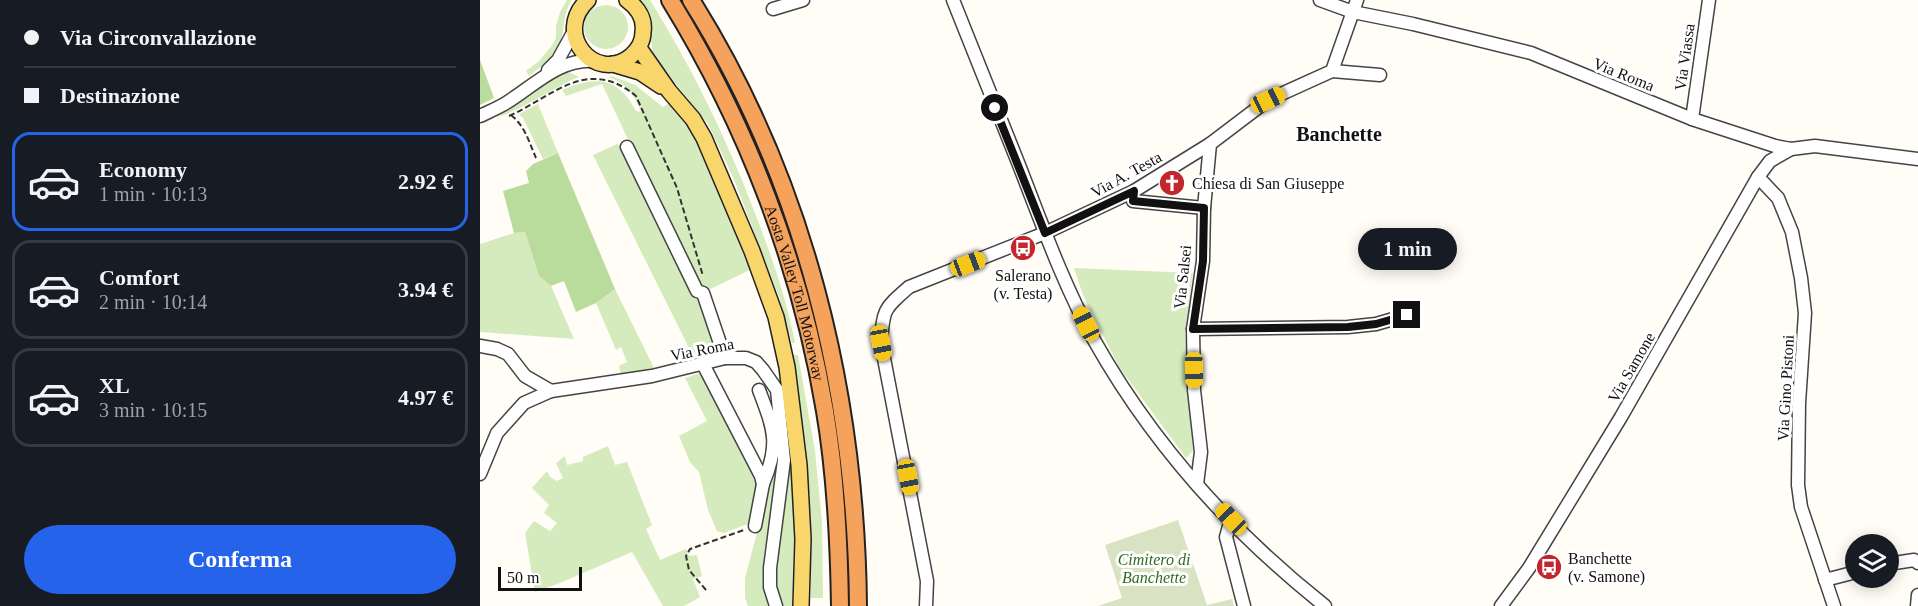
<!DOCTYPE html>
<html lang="it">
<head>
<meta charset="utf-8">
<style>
  :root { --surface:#171b24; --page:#20242c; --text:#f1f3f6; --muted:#9ea1a6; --line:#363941; --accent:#2563eb }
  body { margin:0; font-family:"Times New Roman",serif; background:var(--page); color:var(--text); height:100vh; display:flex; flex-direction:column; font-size:22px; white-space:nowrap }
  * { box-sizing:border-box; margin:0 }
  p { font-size:20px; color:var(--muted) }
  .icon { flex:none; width:33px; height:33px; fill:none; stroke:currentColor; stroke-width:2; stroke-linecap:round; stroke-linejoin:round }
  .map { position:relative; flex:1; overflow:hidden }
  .details { display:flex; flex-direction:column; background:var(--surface); width:480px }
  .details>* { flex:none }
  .banner { display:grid; align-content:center; height:132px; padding:0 24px; background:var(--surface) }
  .controls { position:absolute; left:1365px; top:534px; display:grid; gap:12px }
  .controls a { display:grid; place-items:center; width:54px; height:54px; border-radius:50%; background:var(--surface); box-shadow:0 3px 15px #0003; font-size:30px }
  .scale { position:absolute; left:18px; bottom:15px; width:84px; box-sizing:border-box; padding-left:6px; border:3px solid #111; border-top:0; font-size:16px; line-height:21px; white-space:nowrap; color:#111; -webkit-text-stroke:4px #fff; paint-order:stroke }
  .end { position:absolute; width:27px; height:27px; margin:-14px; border:8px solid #111; background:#fff; box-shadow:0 0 0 3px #fff }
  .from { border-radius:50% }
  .bubble { position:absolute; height:42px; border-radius:21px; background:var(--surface); box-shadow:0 3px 15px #0003; font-size:20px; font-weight:700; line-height:42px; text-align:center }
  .car { position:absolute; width:18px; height:36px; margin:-18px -9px; border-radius:8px; box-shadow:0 0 4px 2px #0007; background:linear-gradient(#f5c518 24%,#345 0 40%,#f5c518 0 76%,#345 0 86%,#f5c518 0) }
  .banner b { display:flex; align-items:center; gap:21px; height:57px; font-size:22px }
  .banner b+b { border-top:2px solid var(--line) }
  .banner i { width:15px; height:15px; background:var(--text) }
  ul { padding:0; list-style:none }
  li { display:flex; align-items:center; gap:18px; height:99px; margin:0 12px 9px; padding:0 12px; border:3px solid var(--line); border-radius:18px }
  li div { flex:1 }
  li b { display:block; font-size:22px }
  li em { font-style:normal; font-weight:700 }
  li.current { border-color:var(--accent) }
  li>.icon { width:54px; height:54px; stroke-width:1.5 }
  .action { display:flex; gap:12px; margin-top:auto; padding:12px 24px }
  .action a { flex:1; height:69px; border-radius:36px; background:var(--accent); color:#fff; font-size:24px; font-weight:700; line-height:69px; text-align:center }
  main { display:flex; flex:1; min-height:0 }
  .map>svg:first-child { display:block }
  .green { fill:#d5ebbd }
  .forest { fill:#b9dc9c }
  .cemetery { fill:#d9e3c4 }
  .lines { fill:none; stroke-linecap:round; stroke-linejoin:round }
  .minor-casing { stroke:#444; stroke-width:15 }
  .major-casing { stroke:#222; stroke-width:18 }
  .highway-casing { stroke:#222; stroke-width:20 }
  .path { stroke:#333; stroke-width:2; stroke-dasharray:6 3; stroke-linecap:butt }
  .minor { stroke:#fff; stroke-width:12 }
  .major { stroke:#f9d66b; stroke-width:15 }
  .highway { stroke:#f5a25d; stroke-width:16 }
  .route { stroke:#111; stroke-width:8 }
  .labels { text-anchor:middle; stroke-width:6; stroke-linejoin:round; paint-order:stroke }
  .street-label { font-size:16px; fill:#111; stroke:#fff }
  .poi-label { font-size:16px; fill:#111; stroke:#fff; text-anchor:start }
  .park-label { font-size:16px; font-style:italic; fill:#2f6b1f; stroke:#fff }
  .quarter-label { font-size:20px; font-weight:bold; fill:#111; stroke:#fff }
</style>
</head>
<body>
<main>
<section class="details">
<div class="banner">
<b><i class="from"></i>Via Circonvallazione</b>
<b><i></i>Destinazione</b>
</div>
<ul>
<li class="current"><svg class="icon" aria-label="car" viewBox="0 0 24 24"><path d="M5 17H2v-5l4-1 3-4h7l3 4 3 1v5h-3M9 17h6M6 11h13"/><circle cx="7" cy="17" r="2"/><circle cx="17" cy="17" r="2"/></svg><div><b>Economy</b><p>1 min · 10:13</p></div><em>2.92 €</em></li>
<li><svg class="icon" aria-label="car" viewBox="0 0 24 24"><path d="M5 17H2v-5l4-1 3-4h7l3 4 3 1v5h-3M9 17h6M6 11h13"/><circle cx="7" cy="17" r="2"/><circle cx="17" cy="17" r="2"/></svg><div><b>Comfort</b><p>2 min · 10:14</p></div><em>3.94 €</em></li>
<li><svg class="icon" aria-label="car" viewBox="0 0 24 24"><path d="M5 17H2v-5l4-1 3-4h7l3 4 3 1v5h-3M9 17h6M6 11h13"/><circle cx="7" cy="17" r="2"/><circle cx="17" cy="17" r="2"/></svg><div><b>XL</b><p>3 min · 10:15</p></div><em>4.97 €</em></li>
</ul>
<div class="action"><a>Conferma</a></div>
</section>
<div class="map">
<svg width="1438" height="606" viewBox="0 0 1438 606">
  <rect width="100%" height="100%" fill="#fffdf5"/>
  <g class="green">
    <path d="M87,0H92C81,15 86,35 77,50C72,61 58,68 49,76L46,71L58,62L71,47L76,38V26L80,12Z"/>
    <path d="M159,0H170C211,66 245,135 273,208C290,252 306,296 315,343H312L300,299L253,177L228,124L173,55L168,18Z"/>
    <circle cx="126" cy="27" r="22"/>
    <path d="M87,71L99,77C79,84 28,119 13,117L36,105L78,75Z"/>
    <path d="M132,76L155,85L183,107L191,102L219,142L258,236L270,270L226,291L218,288L122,84L86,96L82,90C117,76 137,76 156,111L161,112C155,95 146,83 128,77Z"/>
    <path d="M58,104L78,153L63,159L43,118L39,114Z"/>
    <path d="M137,144L141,146L221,295L241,351L214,358L113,155Z"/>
    <path d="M45,232L59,276L71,286L94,339L0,332V244L34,233Z"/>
    <path d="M594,268L713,273L705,332L713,451L706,458L639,367L603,295Z"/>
    <path d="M135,289L174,368L141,374L139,366L147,362L141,347L136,350L116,303Z"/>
    <path d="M313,355H318L335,451L342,523L343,598H331V524L327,460Z"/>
    <path d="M220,373L230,382L281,487L270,523L244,533L237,531L228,510L219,472L210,462L199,436L227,421L205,378Z"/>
    <path d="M128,446L135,465L147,462L172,525L166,529L180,560L206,549L209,556L217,555L222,576L213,579L220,597L204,606H183L152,552L80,583L55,592L45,533L54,521L70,531L77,523L64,513L69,505L52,488L67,471L70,477L77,481L83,478L76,463L85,456L87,465L103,461V457Z"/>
    <path d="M298,454L299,465L284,553L282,583L288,606H268L265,598V578Z"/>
    <path d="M310,461L315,506L312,606H303L296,591L295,578Z"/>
  </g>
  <g class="forest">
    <path d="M0,60L14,98L0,105Z"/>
    <path d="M78,153L135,289L116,303L96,312L84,281L71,286L59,276L45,232L34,233L23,191L49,183L46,171L53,164Z"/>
  </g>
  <path class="cemetery" d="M698,520L727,605L752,599L754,606H618L642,598L625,545Z"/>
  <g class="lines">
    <g class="minor-casing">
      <g id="minor">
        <path d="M473,0C495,55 517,110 539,165C562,224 583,284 614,340C672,443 753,533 845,606"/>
        <path d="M840,0L873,12L933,24L1051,53L1212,119L1295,146L1311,149L1335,146L1438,159"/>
        <path d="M293,9L323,0"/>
        <path d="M68,70L78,60L94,31"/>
        <path d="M852,71L900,75"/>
        <path d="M0,116C8,112 18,108 26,103C54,86 79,58 115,61"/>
        <path d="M1212,119L1229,0"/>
        <path d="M147,147L217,291L223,293L245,358"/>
        <path d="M1278,177L1298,198L1312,232L1321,278L1325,313L1319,403L1318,485L1321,507L1354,606"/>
        <path d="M654,191L653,201L724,208"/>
        <path d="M713,329L868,327L896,324L927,315"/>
        <path d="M0,346L17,349L28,354L45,376L71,391"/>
        <path d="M223,364L281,476L283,484L275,526"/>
        <path d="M279,390C294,430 300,443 283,484"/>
        <path d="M0,474L17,433L44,403L71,391L172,376L245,358H266L276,362L283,370L297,390L304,460L290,568V587L296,606"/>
        <path d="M717,484L721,452L714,390L713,329L723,261L724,208L730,144"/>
        <path d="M751,519L746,537L764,606"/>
        <path d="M1408,564L1434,560L1438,563"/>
        <path d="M1345,580L1376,572"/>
        <path d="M446,606L447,581L401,343C403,309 404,309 429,287L565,233L654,191L730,144L788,100L852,71L877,0"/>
        <path d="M1021,606L1049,568L1141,417L1278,177L1290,161L1311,149"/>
        <path d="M1437,606L1438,595"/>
      </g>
    </g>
    <g class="major-casing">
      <g id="major">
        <path d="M108,0C72,33 115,85 151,56C158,50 163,41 163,32C165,19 158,8 147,0"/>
        <path d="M159,48L189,91L213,119L224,138L272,251L296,317L307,367L319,465L323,539L321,606"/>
        <path d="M133,64L160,72L181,86"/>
      </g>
    </g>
    <g class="highway-casing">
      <g id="highway">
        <path id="s1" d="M190,0C267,125 321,266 345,411C356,475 359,541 360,606"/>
        <path d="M211,0C325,181 376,394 378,606"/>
      </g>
    </g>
    <g class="path">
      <path d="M31,115C45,126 49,142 56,158"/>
      <path d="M29,116C74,96 107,56 156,96L197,188L223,276"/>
      <path d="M226,590L209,570L206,556L210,549L264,530"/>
    </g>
    <use href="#minor" class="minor"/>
    <use href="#major" class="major"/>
    <use href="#highway" class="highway"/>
  </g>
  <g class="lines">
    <path class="route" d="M515,108L565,233L654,191L653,201L724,208L723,261L713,329L868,327L896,324L927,315"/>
  </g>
  <defs>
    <g id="church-disc" transform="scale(1.35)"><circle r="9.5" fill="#c4262e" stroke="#fff"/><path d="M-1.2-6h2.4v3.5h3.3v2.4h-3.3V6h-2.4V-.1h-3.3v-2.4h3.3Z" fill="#fff"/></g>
    <g id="bus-disc" transform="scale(1.35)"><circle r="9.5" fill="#c4262e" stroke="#fff"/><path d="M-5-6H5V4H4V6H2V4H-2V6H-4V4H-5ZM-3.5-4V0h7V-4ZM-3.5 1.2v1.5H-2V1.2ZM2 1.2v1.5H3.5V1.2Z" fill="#fff"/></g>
  </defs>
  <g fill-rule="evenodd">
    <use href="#church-disc" x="692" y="183"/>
    <use href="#bus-disc" x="543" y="248"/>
    <use href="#bus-disc" x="1069" y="567"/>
  </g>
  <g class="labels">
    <g class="street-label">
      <text transform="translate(1204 57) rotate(-82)" y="6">Via Viassa</text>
      <text transform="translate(1144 74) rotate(22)" y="6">Via Roma</text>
      <text transform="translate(646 174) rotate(-29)" y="6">Via A. Testa</text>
      <text transform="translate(702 277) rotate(-84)" y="6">Via Salsei</text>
      <text dy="6" stroke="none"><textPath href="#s1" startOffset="320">Aosta Valley Toll Motorway</textPath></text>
      <text transform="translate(222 349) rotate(-11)" y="6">Via Roma</text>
      <text transform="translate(1151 367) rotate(-60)" y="6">Via Samone</text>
      <text transform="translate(1305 388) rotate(-87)" y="6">Via Gino Pistoni</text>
    </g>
    <g class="poi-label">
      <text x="712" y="189">Chiesa di San Giuseppe</text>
      <text x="543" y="281" text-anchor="middle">Salerano<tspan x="543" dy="18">(v. Testa)</tspan></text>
      <text x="1088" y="564">Banchette<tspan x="1088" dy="18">(v. Samone)</tspan></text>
    </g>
    <g class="park-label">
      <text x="674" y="565">Cimitero di<tspan x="674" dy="18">Banchette</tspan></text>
    </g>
    <g class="quarter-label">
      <text x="859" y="141">Banchette</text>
    </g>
  </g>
</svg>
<div class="controls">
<a><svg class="icon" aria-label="layers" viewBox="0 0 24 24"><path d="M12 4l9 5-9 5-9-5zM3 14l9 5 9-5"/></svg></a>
</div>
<div class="scale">50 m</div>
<i class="end from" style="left:515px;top:108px"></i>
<i class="end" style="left:927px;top:315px"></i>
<div class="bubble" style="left:878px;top:228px;width:99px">1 min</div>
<i class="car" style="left:788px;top:100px;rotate:65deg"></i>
<i class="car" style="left:488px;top:264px;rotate:69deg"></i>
<i class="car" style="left:606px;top:324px;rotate:333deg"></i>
<i class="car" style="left:401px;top:343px;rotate:169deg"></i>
<i class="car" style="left:714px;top:370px;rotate:179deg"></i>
<i class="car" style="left:428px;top:477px;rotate:169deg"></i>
<i class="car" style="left:751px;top:519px;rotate:316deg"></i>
</div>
</main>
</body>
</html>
